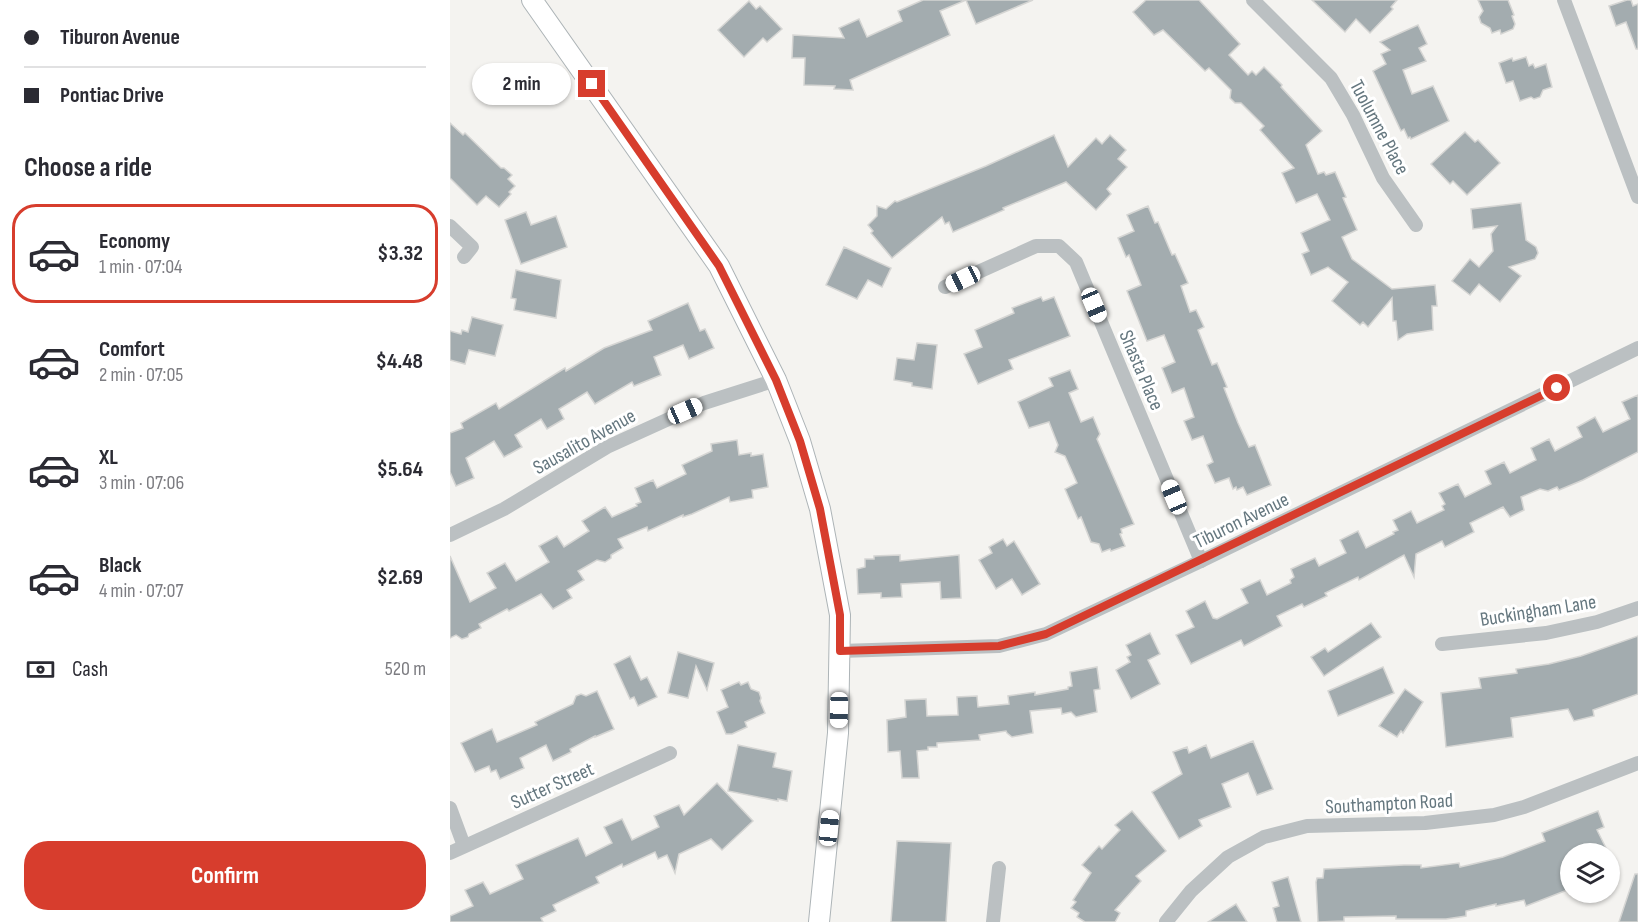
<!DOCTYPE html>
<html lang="en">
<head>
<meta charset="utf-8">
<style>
  :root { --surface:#fff; --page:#f7f7f7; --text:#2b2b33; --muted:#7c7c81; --line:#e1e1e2; --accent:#d73d2d }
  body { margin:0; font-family:"Sofia Sans Condensed",sans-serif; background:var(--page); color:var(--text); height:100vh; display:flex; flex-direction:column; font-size:22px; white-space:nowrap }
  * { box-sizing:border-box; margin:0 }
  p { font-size:20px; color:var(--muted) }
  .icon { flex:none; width:33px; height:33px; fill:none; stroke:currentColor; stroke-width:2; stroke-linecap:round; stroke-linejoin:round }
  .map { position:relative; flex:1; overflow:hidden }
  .sheet { display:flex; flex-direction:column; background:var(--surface); width:450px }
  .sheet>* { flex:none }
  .banner { display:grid; align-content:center; height:132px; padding:0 24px; background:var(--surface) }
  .controls { position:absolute; left:1110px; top:843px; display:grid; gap:12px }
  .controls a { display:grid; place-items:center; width:60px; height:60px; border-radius:50%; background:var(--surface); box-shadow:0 2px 4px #0004; font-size:30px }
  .end { position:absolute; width:27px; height:27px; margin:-14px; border:8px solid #d73d2d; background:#fff; box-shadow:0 0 0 3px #fff }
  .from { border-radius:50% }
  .bubble { position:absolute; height:42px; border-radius:21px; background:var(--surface); box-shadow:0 2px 4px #0004; font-size:20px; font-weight:700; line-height:42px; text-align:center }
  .car { position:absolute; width:18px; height:36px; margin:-18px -9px; border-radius:8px; box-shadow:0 0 4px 2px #0007; background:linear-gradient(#fff 24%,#345 0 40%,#fff 0 76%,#345 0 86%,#fff 0) }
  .banner b { display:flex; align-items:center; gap:21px; height:57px; font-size:22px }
  .banner b+b { border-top:2px solid var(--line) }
  .banner i { width:15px; height:15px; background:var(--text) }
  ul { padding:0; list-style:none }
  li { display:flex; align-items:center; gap:18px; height:99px; margin:0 12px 9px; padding:0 12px; border:3px solid transparent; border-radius:24px }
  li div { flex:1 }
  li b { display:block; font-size:22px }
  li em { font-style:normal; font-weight:700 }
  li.selected { border-color:var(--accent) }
  li>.icon { width:54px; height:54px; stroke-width:1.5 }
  h2 { padding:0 24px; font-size:27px; line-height:72px }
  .pay { display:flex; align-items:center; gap:15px; height:66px; padding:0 24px; font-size:22px }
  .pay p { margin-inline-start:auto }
  .button { display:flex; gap:12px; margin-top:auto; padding:12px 24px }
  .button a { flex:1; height:69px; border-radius:24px; background:var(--accent); color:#fff; font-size:24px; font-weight:700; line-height:69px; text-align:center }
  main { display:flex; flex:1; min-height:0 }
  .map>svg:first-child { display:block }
  .building { fill:#a3acaf; stroke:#d5d5d3; stroke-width:1.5 }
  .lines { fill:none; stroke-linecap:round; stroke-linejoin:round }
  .secondary-casing { stroke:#adb4b7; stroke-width:22 }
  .street { stroke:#bbc0c2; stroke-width:14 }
  .secondary { stroke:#fff; stroke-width:20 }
  .route { stroke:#d73d2d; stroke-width:8 }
  .labels { text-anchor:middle; stroke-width:6; stroke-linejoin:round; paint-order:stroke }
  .street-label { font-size:20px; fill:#65777f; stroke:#fff }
</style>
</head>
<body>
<main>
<section class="sheet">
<div class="banner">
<b><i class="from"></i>Tiburon Avenue</b>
<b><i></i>Pontiac Drive</b>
</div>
<h2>Choose a ride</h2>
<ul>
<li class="selected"><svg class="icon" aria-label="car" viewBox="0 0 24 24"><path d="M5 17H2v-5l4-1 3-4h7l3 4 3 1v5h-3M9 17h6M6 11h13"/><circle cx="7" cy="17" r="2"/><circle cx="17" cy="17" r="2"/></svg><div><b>Economy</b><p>1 min · 07:04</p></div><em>$3.32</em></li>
<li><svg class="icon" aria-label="car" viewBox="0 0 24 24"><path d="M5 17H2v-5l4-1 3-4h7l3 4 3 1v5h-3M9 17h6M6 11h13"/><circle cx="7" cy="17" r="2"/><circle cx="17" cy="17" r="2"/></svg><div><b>Comfort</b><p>2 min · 07:05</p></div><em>$4.48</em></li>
<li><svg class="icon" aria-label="car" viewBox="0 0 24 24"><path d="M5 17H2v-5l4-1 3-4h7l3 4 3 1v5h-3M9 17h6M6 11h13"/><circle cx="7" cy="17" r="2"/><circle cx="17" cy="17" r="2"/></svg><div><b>XL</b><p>3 min · 07:06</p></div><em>$5.64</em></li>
<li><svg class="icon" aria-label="car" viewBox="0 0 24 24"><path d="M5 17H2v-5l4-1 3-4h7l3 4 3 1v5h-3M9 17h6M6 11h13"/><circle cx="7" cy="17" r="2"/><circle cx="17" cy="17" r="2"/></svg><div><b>Black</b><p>4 min · 07:07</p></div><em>$2.69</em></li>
</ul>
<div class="pay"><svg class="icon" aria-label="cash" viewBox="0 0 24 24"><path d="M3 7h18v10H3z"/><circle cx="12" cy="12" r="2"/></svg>Cash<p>520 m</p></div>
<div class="button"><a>Confirm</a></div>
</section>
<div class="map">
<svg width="1188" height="922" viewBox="0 0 1188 922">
  <rect width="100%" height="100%" fill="#f4f3f0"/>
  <g class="building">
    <path d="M473,0H516L490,11L500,35L400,80L403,90L384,89L385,86L354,85L355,58H342L343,35L394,38L389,28L409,19L417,37L452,21L448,11Z"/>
    <path d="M516,0H583L526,24Z"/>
    <path d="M696,0H749L790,44L779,55L798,75L802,71L806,75L814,67L832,85L831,87L872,131L856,145L868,174L874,172L876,175L885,172L896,197L893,198L907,230L892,237L902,259L942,289L985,285L987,306H982L983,330L957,334L948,340L946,321H943L942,298L918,327L913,322L910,325L882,301L898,282L878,267L861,275L852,254L859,251L851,233L880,220L867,194L846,203L832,173L844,168L810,130L814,126L791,103H785L780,98L781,90L759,68L755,71L713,30L704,35L683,12Z"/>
    <path d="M862,0H947L941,7L943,9L920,33L906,19L895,32Z"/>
    <path d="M1028,0H1058L1064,15L1062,16L1065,24L1063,29L1051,34L1050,30L1042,33L1040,28L1031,23L1029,17L1033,11Z"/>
    <path d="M1177,0H1181L1183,6L1188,4V49H1186L1176,22L1166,26L1159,6Z"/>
    <path d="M299,1L306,9L310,6L332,29L317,42L313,38L294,57L268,30Z"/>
    <path d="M968,25L977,44L969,48L976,61L953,70L962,94L983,86L999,121L961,139L960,137L958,138L954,129L951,131L923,71L936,64L931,54L940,50L930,42Z"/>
    <path d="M1076,57L1079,66L1083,64L1085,68L1096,64L1102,87L1093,90L1090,97L1084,99L1081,97L1070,101L1063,81L1056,83L1049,63L1062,58L1063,61Z"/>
    <path d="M0,123L13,135L15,133L51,168H54L62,175L58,179L65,186L59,192L61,194L49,207L36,196L27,205L0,178Z"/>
    <path d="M1015,132L1025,142L1028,140L1050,163L1017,195L1003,181L1000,184L981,164Z"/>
    <path d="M604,135L618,167L646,138L652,144L660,135L676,150L668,159L677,167L657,189L661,194L646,210L616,182L553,208L554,210L503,232L499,222L495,224L492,217L442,258L421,233L423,231L418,225L427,216V206L436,209L445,201L447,202L536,166Z"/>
    <path d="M1071,203L1076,240L1086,247L1088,253L1085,259L1059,267L1071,276L1050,302L1029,284L1020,295L1002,281L1020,259L1029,267L1043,251L1041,234L1047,226L1023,229L1021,209Z"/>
    <path d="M698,206L705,223L708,222L722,255L725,254L738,283L731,286L740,312L746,310L754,327L748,330L762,365L767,363L777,387L774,388L788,423L799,447L805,445L821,485L797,495L793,487L787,490L786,487L783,489L779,478L765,483L757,465L763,462L753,436L742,440L734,421L744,417L734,388L722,393L712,368L725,362L714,335L697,341L677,291L691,285L679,255L676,257L668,238L684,231L677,215Z"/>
    <path d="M76,212L81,225L106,216L117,247L71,264L55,220Z"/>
    <path d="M394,247L441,268L432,287L418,280L407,299L376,285Z"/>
    <path d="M66,270L111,280L106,318L64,310L66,299L61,298Z"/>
    <path d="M591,297L593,301L604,297L620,336L559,360L563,369L528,384L514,354L532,347L525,330L564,313L562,308Z"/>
    <path d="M238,303L250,331L255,329L264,348L239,359L233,345L204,357L211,375L184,386L182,382L145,404L137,392L109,409L114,419L97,429L91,419L65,435L72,447L54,457L44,441L16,458L24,478L6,486L0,472V433L13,428L11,423L46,403L49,409L115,368L116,371L154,348L202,330L198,321Z"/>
    <path d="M22,317L53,325L45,356L19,350L15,364L0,360V331L11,334L12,330L18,332Z"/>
    <path d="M467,343L487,345L482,389L462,386V383L444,380L447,358L464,360Z"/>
    <path d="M620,370L628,389L619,393L631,422L643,417L650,434L647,439L684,524L671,529L672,533L670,534L675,546L661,551L660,549L652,552L649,544L641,542L631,517L628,519L615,489L627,483L615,456L605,452L608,445L599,422L579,428L568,402L603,386L599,378Z"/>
    <path d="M1188,395V452L1133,480L1109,490L1107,487L1098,491L1090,489L1071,497L1074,510L1060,517L1053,507L1020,523L1024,532L995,547L992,541L966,554L964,577L954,555L909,580L908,577L875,593L877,596L854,607L852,604L827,616L832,626L809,638L794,646L791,640L741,664L726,635L744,627L736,611L755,601L763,618L767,619L798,603L791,589L810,580L817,595L841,583L840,580L844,577L841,569L865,558L869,566L896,553L890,540L908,531L916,548L944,534L943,532L948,530L943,520L961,511L967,523L994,510L992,506L995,504L989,493L1008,484L1015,497L1041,484L1035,471L1054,462L1060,473L1086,460L1081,448L1099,439L1105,451L1132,437L1127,427L1145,417L1153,432L1180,419L1172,402Z"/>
    <path d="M287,440L289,455L301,453V456L313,454L318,487L302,490L303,498L280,502L279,497L242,514L233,517V515L198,531L197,527L168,539L173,548L161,555V558L155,562L147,560L128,571L134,580L117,590L122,598L103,609L91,594L59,611L57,609L29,624L31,628L19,634L18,637L12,639L6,635L0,638V556L20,602L46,588L37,573L55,563L66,581L99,562L89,546L107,536L114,547L139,531L132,521L155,507L162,517L187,506L186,504L191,502L185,488L203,480L207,488L236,474L232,465L262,451L261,444Z"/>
    <path d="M553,539L557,546L564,541L590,584L572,595L562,579L546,589L529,560L542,553L539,547Z"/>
    <path d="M450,555V561L509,555L511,598L491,599L490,582L451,584L452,597L431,598V593L408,594L407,569L415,567V559H424V556Z"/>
    <path d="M921,623L931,637L874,676L861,657L875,648L878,652Z"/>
    <path d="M700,633L710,654L698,660L710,684L681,699L666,670L680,662L677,657L681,655L676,645Z"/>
    <path d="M1188,636V694L1143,710L1144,716L1124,721L1118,709L1061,718L1063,737L996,747L991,693L1031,688L1029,678L1067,673L1066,669L1099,664L1131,656Z"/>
    <path d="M228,652L264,663L257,690L246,666L238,698L218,693Z"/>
    <path d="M180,656L191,680L197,677L207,697L188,706L184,697L180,699L164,664Z"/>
    <path d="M647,667L650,689L644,690L647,712L626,717L621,712L612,714L611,708L580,711L583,733L562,737L557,733L556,731L529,735L530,740L487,743V747H478V750L467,751L469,778H452L450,751L438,752L437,720L456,717L455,700L476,699L477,716L508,715L507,697L527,696L528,707L559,704L558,696L585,692V695L618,689V687L622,686L620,672Z"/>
    <path d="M933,667L944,693L888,716L878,691Z"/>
    <path d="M289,682L291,685L298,682L301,689L309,692L311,698L310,701L315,713L295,722L297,727L282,734H276L267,712L278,707L271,690Z"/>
    <path d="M955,689L973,702L953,733L951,731L947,737L929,726Z"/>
    <path d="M147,691L164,729L145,737V736L120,749L121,752L103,761L96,745L70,758L74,768L50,779L46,770L41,772L39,766L25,772L11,743L42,729L47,742L87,725L85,722L123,704L126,696L131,694L136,696Z"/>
    <path d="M803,741L823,789L807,795L798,773L772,784L781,807L749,820L752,826L729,839L702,792L732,774L723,752L737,747L739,753L756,745L761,758Z"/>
    <path d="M288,745L326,753L323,767L342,771L337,801L328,799V801L278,791Z"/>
    <path d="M267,783L303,821L272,850L261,839L229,854L225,873L217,855L208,859L205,852L173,867L172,864L146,877L149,883L103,905L106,911L91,918L93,922H0V916L23,906L15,890L33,882L40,894L73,879L66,865L128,838L136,856L162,843L154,827L172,819L182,840L209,827L204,816L229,805L234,815Z"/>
    <path d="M682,811L716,851L686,876L691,881L665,910L670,913L665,922H635L627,917L629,913L621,908L626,902L623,900L641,873L632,865L649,846L652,849L670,830L665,825Z"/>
    <path d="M1148,811L1154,827L1147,830L1159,854H1120V889L1076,906L1074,900L1046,906V904L1016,911V916L996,919H946V916L894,917V921L868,922L866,882L867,878H873L874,869L954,865H971V868L1009,863L1010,867L1053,857L1095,841L1092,833Z"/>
    <path d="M447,841L501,843L496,922H441Z"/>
    <path d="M1185,874H1188V922H1169Z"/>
    <path d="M838,877L851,922H827L823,908L829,906L822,882Z"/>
    <path d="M786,904L797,922H758Z"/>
  </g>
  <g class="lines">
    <g class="secondary-casing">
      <path id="secondary" d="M82,0L269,266L326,380L350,441L370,509L390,615L388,733L369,922"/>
    </g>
    <g class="street">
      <path d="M803,0L881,78L903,115L933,178L966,225"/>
      <path d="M1114,0L1188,197"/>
      <path d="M0,226L22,247L14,257"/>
      <path d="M495,287L586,246H609L626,262L751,561"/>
      <path d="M0,535L54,509L157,447L254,403L326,380"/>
      <path d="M992,644L1096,633L1147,622L1188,608"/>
      <path d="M390,651L549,646L596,634L751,561L1188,348"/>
      <path d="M0,808L14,846"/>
      <path d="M0,853L220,753"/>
      <path d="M543,922L549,868"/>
      <path d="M716,922L741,891L778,857L814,837L857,826L975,823L1044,815L1074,807L1188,763"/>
    </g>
    <use href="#secondary" class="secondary"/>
  </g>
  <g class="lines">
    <path class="route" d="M142,84L269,266L326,380L350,441L370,509L390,615V651L549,646L596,634L1107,388"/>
  </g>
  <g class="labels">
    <g class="street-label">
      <text transform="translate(930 127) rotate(62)" y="7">Tuolumne Place</text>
      <text transform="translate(692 370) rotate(67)" y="7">Shasta Place</text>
      <text transform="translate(134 441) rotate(-29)" y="7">Sausalito Avenue</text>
      <text transform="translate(791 520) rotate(-26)" y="7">Tiburon Avenue</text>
      <text transform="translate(1088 610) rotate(-9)" y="7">Buckingham Lane</text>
      <text transform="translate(102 785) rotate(-24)" y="7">Sutter Street</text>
      <text transform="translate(939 803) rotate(-3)" y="7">Southampton Road</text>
    </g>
  </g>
</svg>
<div class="controls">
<a><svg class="icon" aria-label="layers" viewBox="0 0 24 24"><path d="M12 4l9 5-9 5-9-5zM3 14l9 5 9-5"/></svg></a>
</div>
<i class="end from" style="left:1107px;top:388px"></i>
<i class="end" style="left:142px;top:84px"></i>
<div class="bubble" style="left:22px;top:63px;width:99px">2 min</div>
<i class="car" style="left:513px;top:279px;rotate:245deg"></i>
<i class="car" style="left:644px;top:305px;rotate:157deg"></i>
<i class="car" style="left:235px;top:411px;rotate:66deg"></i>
<i class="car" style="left:724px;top:497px;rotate:337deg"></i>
<i class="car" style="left:389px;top:710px;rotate:181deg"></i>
<i class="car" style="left:379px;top:828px;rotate:6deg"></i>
</div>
</main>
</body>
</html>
